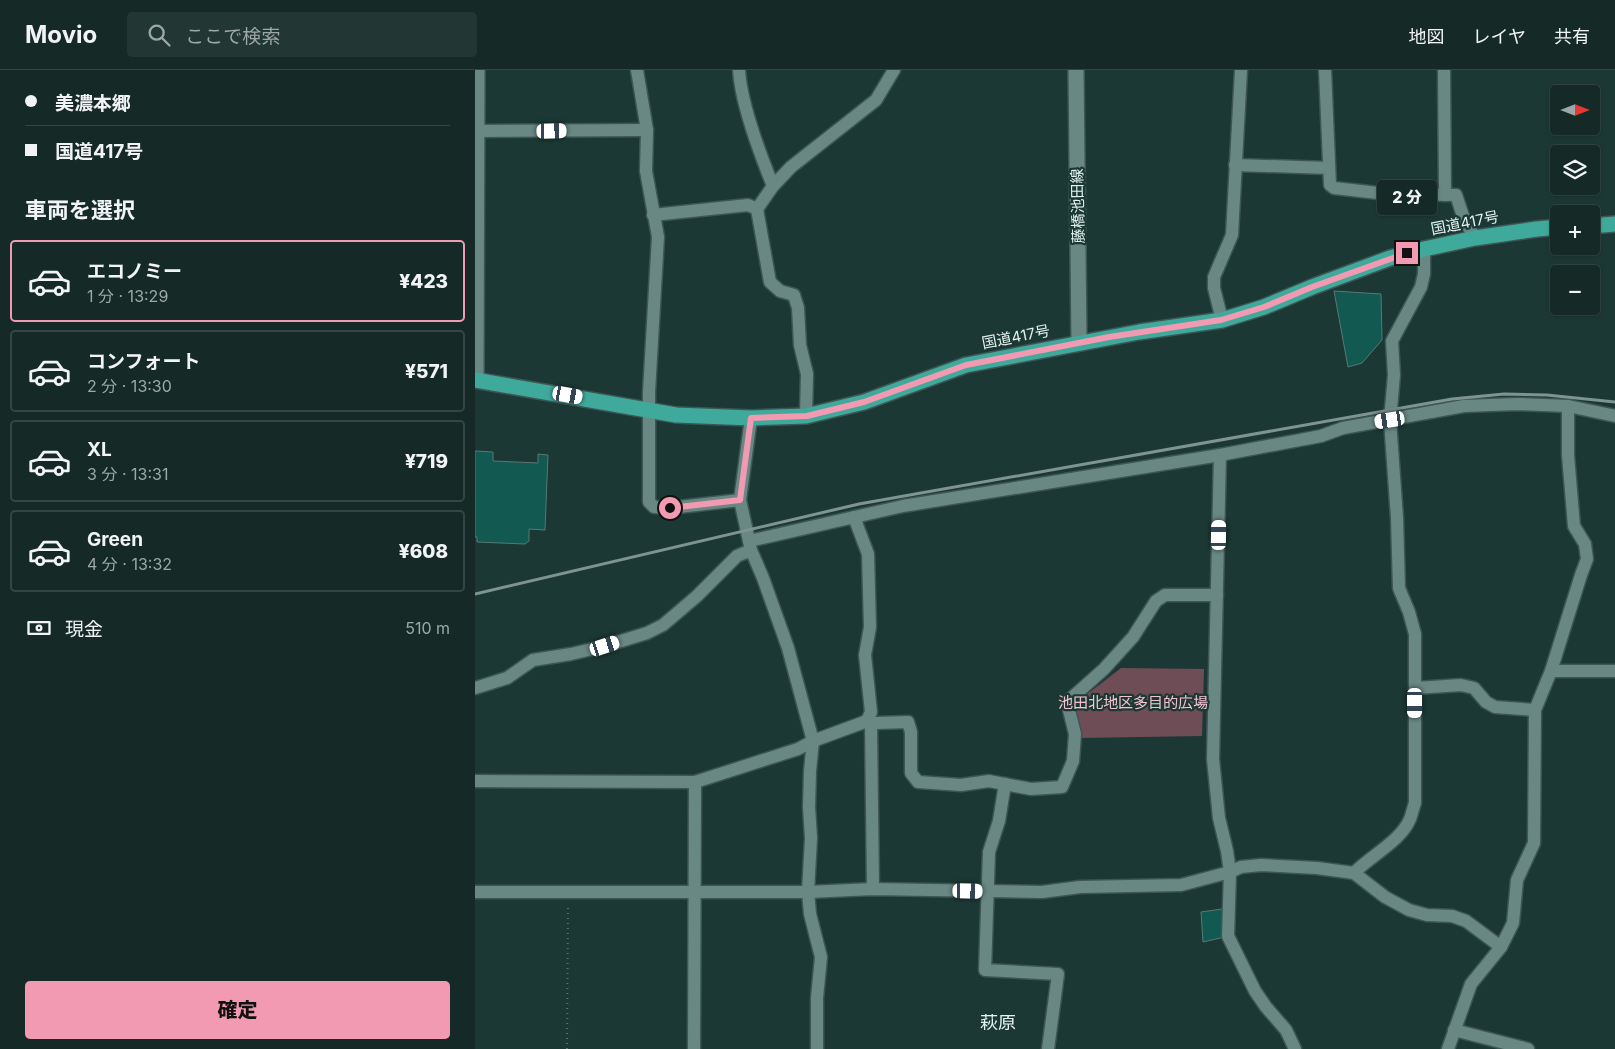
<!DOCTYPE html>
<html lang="ja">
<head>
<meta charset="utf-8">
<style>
  :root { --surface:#152a27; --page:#223633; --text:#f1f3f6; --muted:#9da7a7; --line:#344644; --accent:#f19ab2 }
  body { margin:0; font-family:Inter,"Noto Sans JP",sans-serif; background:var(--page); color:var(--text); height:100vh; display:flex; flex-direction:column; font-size:19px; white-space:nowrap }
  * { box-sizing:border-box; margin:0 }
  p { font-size:16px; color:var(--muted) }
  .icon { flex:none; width:28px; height:28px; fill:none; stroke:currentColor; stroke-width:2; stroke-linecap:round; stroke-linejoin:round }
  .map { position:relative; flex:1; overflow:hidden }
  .panel { display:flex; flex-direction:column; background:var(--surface); width:475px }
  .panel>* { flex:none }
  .top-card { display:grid; align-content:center; height:110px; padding:0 25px; background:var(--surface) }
  .needle { width:32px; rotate:90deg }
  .fabs { position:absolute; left:1075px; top:15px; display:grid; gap:10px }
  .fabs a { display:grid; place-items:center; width:50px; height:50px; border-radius:5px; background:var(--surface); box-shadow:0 1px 4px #0004,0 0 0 1px var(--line); font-size:25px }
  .end { position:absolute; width:22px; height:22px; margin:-11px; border:6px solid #f19ab2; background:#111; box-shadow:0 0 0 2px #111 }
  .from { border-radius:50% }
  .bubble { position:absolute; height:35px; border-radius:5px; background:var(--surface); box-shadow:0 1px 4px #0004,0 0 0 1px var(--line); font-size:16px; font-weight:800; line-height:35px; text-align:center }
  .car { position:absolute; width:15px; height:30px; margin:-15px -8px; border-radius:6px; box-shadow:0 0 4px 1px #0007; background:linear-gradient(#fff 24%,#345 0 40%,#fff 0 76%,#345 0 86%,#fff 0) }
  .top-card b { display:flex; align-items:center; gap:18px; height:48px; font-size:19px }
  .top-card b+b { border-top:1px solid var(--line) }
  .top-card i { width:12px; height:12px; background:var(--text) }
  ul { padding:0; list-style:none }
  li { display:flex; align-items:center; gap:15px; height:82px; margin:0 10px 8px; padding:0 15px; border:2px solid var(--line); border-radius:5px }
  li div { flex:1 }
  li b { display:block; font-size:19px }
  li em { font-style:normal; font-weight:800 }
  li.active { border-color:var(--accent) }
  li>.icon { width:45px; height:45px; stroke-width:1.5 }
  h2 { padding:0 25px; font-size:22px; line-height:60px }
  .pay { display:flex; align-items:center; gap:12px; height:55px; padding:0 25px; font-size:19px }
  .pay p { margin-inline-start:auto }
  .cta { display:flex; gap:10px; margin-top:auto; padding:10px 25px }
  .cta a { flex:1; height:58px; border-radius:5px; background:var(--accent); color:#111; font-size:20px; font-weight:800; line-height:58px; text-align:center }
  header { display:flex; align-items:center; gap:30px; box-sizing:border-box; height:70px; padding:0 25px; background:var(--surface); border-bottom:1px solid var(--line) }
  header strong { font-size:24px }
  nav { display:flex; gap:28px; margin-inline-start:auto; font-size:18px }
  .search { width:350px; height:45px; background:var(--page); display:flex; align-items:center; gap:12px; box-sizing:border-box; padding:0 18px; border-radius:5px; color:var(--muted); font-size:19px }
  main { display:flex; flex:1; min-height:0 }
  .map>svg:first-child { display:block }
  .green { fill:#6f4d56 }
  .building { fill:#115951; stroke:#5a7873 }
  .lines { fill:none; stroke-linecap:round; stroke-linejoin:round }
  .street-casing { stroke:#3d5653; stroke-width:15 }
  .secondary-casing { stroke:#3d5653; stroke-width:18 }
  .highway-casing { stroke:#3d5653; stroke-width:18 }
  .path { stroke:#5b7370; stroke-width:2; stroke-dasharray:1 4; stroke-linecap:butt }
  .street { stroke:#698883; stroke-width:12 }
  .secondary { stroke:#698883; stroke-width:15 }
  .highway { stroke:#3fa99b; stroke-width:15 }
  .rail { stroke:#7e9490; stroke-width:3 }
  .route { stroke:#f19ab2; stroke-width:6 }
  .labels { text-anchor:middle; stroke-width:4.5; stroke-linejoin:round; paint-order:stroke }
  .street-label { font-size:15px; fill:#e2f2ef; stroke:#1c3834 }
  .park-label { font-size:15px; fill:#f5c3cf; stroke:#1c3834 }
  .quarter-label { font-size:18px; fill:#e2f2ef; stroke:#1c3834 }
</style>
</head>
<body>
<header>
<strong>Movio</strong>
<div class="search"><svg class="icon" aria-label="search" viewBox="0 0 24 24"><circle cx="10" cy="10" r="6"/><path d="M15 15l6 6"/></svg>ここで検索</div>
<nav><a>地図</a><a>レイヤ</a><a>共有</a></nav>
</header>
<main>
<section class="panel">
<div class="top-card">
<b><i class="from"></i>美濃本郷</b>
<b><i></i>国道417号</b>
</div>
<h2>車両を選択</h2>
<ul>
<li class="active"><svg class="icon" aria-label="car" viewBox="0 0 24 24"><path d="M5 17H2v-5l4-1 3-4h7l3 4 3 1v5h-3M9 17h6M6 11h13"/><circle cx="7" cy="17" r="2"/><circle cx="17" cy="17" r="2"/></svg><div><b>エコノミー</b><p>1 分 · 13:29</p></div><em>¥423</em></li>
<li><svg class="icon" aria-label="car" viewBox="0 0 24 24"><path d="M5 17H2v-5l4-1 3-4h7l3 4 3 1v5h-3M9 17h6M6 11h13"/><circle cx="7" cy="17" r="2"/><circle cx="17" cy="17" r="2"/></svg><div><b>コンフォート</b><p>2 分 · 13:30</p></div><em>¥571</em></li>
<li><svg class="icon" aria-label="car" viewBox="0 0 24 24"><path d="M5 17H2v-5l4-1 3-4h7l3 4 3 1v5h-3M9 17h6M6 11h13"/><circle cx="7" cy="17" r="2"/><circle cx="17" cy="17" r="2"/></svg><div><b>XL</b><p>3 分 · 13:31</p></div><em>¥719</em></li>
<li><svg class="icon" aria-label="car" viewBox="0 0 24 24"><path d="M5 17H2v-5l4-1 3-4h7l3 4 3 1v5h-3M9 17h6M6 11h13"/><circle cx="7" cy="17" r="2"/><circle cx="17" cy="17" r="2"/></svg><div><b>Green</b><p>4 分 · 13:32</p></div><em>¥608</em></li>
</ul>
<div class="pay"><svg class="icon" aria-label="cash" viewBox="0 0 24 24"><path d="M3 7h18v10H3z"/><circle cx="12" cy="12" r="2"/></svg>現金<p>510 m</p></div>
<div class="cta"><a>確定</a></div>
</section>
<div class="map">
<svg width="1140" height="979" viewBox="0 0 1140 979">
  <rect width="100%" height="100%" fill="#1c3834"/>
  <path class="green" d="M646,598L729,599L727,666L605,668L598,635Z"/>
  <g class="building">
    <path d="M859,221L906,224L907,270L887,293L873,297Z"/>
    <path d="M0,381L18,382V391L63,393V384L73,385L70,460L54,459V471L50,474L2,472V467H0Z"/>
    <path d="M747,839L750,867L728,872L726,842Z"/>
  </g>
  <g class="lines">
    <g class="street-casing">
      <g id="street">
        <path d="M162,0L172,60L171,101L183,167L174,322V432L179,437L195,438L265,430"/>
        <path d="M264,0C266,34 285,84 298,116"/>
        <path d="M850,0L855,115L859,118L912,124L981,125L989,149L1000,168"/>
        <path d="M969,0L970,125"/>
        <path d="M1,61L172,60"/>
        <path d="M760,95L854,98"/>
        <path d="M178,145L273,135L282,139"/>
        <path d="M747,250L739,218V207L757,165L766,0"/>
        <path d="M331,346L332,304L325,275L323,238L319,225L305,221L295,212L282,139L298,116L316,97L401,30L419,0"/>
        <path d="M276,348L265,430L276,480L288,508L313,578L338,671L335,701L334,737L336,768L333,822L335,844L346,887L342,928V979"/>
        <path d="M745,385L738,689L744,748L752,781L755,802L753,866L780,921L791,937L811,960L820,979"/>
        <path d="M379,447L393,484L395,557L390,585L396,642L392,651"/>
        <path d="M274,471L428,436L745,385L846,366L868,358L989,336L1042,334L1093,336L1140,346"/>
        <path d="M1076,601H1140"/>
        <path d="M0,618L32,608L58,590L96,584L130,576L172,563L188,555L222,526L262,486L276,480"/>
        <path d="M941,618L986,615L999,618L1011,632L1020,637L1060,640"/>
        <path d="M396,654L398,819"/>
        <path d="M0,711L220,712L323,679L338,671L392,651L396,654L401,653L433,652L436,662V703L443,712L486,715L514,711L556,719L587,717L598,691L600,664L592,632L629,599L658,567L681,531L690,525H742"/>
        <path d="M530,714L524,751L514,782L510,900L583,904L573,979"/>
        <path d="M879,803C895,786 926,771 935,749C937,744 938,738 940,733V564L934,542L924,518L922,448L915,350L919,305L917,271L946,217L949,204V179"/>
        <path d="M0,822H333L398,819L567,822L605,817L706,815L755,802L766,797L786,795L842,798L879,803L910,827L934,840L952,845L977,846L991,851L1026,877"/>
        <path d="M979,960L1053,979"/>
        <path d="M219,979L220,712"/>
        <path d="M973,979L996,914L1026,877L1038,853L1042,810L1059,773L1060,640L1076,601L1106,505L1112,489L1110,474L1099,456L1093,385V336"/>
      </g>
    </g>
    <g class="secondary-casing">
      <g id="secondary">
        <path d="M601,0L604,272"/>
        <path d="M1,310L2,0"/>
      </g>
    </g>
    <g class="highway-casing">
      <g id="highway">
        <path d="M1116,156L1140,154"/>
        <path d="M0,310L201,345L276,348L331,346L389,332L491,295L664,262L747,250L789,237L837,217L915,188L949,179L1000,168L1062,159L1084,157"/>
      </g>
    </g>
    <path class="path" d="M92,979L93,834"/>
    <use href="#street" class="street"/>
    <use href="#secondary" class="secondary"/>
    <use href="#highway" class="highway"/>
    <path class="rail" d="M0,524L384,434L977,329L1029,324L1072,325L1140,332"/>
  </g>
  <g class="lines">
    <path class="route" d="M195,438L265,430L276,348L332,346L389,332L491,295L634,267L746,250L789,237L837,217L932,183"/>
  </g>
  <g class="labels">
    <g class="street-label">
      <text transform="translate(603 136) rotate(-91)" y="5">藤橋池田線</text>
      <text transform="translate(990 153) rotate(-11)" y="5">国道417号</text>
      <text transform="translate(541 267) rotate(-11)" y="5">国道417号</text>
    </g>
    <g class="park-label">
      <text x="658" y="638">池田北地区多目的広場</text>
    </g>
    <g class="quarter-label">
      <text x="523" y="959">萩原</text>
    </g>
  </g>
</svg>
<div class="fabs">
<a><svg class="needle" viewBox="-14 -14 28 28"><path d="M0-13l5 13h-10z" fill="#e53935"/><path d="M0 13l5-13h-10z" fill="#9da7a7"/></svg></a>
<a><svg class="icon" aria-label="layers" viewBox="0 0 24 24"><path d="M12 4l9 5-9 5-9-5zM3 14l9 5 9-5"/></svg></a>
<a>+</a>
<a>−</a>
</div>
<i class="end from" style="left:195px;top:438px"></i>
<i class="end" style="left:932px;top:183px"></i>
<div class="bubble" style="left:902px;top:110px;width:60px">2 分</div>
<i class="car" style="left:77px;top:61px;rotate:89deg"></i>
<i class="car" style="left:93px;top:325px;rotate:100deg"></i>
<i class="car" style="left:915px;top:350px;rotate:261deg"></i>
<i class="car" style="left:744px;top:465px;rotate:1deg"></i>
<i class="car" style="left:130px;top:576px;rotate:72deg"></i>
<i class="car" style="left:940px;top:633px;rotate:180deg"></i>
<i class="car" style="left:493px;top:821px;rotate:91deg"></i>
</div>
</main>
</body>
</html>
